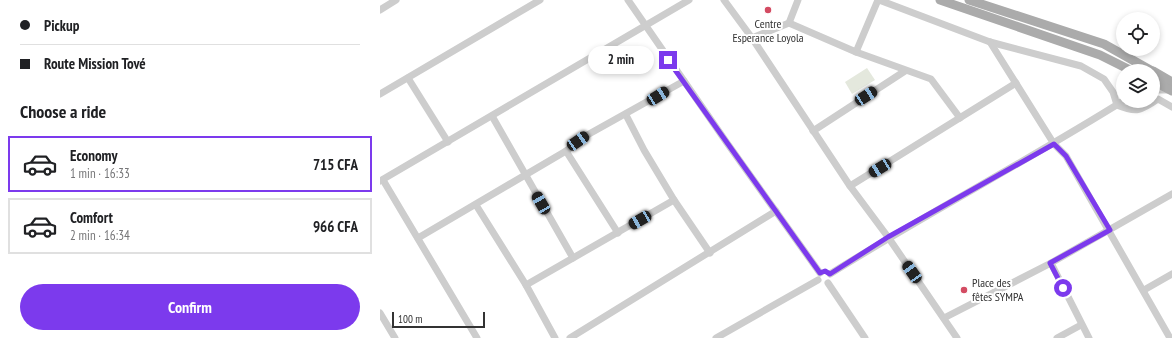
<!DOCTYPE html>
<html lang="en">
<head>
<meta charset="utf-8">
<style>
  :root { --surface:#fff; --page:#f2f2f2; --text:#202124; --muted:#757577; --line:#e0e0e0; --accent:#7c3aed }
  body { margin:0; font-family:"PT Sans Narrow",sans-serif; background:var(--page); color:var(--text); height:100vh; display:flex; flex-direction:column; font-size:15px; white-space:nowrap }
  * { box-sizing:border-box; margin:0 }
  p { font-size:13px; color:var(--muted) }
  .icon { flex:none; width:22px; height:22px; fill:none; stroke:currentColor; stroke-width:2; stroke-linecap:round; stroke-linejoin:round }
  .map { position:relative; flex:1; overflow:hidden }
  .drawer { display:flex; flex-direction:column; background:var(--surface); width:380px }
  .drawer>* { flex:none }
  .guide { display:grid; align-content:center; height:88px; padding:0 20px; background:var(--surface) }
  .fabs { position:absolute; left:736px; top:12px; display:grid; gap:8px }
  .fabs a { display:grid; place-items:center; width:44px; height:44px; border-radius:50%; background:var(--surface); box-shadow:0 2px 6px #0003; font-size:20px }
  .scale { position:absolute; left:12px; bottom:10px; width:93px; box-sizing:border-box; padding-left:4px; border:2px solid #333; border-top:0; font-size:11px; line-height:14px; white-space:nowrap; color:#333; -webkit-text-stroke:3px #fff; paint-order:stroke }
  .end { position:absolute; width:18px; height:18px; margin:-9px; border:5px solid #7c3aed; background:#fff; box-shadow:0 0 0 2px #fff }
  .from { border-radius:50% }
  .bubble { position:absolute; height:28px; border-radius:14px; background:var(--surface); box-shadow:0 2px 6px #0003; font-size:13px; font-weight:700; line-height:28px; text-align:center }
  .car { position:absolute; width:12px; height:24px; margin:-12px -6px; border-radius:5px; box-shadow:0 0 3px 1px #0007; background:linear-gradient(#222 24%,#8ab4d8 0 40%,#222 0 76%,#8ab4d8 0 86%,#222 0) }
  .guide b { display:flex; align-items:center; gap:14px; height:38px; font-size:15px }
  .guide b+b { border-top:1px solid var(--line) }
  .guide i { width:10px; height:10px; background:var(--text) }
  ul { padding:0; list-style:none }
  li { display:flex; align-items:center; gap:12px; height:56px; margin:0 8px 6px; padding:0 12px; border:2px solid var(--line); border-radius:0px }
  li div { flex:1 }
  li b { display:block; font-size:15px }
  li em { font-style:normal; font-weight:700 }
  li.on { border-color:var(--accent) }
  li>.icon { width:36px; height:36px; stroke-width:1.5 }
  h2 { padding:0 20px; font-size:18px; line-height:48px }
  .cta { display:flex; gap:8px; margin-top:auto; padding:8px 20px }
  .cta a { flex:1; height:46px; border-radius:24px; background:var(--accent); color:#fff; font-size:16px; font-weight:700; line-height:46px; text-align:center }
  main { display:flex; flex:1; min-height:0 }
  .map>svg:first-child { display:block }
  .green { fill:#e4e8dd }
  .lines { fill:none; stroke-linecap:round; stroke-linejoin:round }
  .minor { stroke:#cdcdcd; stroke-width:7 }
  .major { stroke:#ababab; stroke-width:9 }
  .route { stroke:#7c3aed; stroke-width:5 }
  .poi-dot { fill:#d34b62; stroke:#fff; stroke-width:1.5 }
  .labels { text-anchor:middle; stroke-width:4; stroke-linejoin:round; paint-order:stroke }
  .poi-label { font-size:12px; fill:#333; stroke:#fff }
</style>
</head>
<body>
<main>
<section class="drawer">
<div class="guide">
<b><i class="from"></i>Pickup</b>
<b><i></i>Route Mission Tové</b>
</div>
<h2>Choose a ride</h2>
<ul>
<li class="on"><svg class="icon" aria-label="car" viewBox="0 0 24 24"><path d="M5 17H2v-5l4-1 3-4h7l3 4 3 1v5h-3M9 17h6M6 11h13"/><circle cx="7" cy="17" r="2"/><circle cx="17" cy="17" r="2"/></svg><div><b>Economy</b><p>1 min · 16:33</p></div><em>715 CFA</em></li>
<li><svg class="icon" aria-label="car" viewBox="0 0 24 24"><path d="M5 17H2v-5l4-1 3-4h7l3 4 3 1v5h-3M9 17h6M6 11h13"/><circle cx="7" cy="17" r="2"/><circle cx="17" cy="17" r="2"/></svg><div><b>Comfort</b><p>2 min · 16:34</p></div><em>966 CFA</em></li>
</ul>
<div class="cta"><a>Confirm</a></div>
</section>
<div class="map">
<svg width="792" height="338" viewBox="0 0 792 338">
  <rect width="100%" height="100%" fill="#fff"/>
  <path class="green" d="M487,68L495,80L472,94L465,82Z"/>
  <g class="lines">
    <g class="minor">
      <path d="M248,0L347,143L440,273"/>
      <path d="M344,0L372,38L470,186L508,237L577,338"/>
      <path d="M499,0L610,42L701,66L724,79L733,92L737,105C756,113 761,111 778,99L792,107"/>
      <path d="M0,10L16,0"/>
      <path d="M409,23L476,52L551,79L580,118"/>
      <path d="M372,38L409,23L418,0"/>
      <path d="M610,42L674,144L686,156L790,338"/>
      <path d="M476,52L498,0"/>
      <path d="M28,78L68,142"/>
      <path d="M773,90H788"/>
      <path d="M0,94L160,0"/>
      <path d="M246,115L264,150L294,200"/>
      <path d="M112,116L193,258"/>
      <path d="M433,131L525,71"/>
      <path d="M186,151L209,134L304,81"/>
      <path d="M3,180L97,338"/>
      <path d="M0,181L309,0"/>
      <path d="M470,186L636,83"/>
      <path d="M96,205L146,285L175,338"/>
      <path d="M38,238L186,151L238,233"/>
      <path d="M671,263L709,338"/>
      <path d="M450,274C546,214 647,161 743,101"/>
      <path d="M448,283L485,338"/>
      <path d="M146,285L294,200L330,253"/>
      <path d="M764,290L792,274"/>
      <path d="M0,313L15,338"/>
      <path d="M564,318L671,263L792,194"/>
      <path d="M190,338L396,211"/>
      <path d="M336,338L438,280"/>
      <path d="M677,338L701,325"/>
    </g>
    <g class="major">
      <path d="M560,0L720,55L752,71"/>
      <path d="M589,0L724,44L772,71"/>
      <path d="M773,71L792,82"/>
      <path d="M773,81L792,91"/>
    </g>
  </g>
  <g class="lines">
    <path class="route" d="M288,60L440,273L445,271L450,274L508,237L674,144L686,156L730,230L670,263L683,288"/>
  </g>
  <g class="poi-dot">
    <circle cx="388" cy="10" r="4"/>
    <circle cx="584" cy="290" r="4"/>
  </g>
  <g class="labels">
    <g class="poi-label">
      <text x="388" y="28">Centre<tspan x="388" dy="14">Esperance Loyola</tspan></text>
      <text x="592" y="287" text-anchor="start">Place des<tspan x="592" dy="14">fêtes SYMPA</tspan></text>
    </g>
  </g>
</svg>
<div class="fabs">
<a><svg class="icon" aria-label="locate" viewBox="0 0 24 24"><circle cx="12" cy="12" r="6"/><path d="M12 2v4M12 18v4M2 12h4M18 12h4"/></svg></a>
<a><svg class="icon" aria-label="layers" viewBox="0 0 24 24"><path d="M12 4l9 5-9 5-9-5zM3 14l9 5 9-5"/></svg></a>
</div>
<div class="scale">100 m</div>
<i class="end from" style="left:683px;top:288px"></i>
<i class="end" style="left:288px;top:60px"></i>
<div class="bubble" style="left:208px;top:46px;width:66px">2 min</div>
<i class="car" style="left:278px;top:96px;rotate:58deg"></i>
<i class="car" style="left:486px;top:96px;rotate:57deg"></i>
<i class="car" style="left:198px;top:141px;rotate:56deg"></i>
<i class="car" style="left:500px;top:168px;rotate:239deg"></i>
<i class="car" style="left:161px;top:203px;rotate:330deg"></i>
<i class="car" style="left:260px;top:220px;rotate:240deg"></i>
<i class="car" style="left:532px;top:272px;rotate:325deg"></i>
</div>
</main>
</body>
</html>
